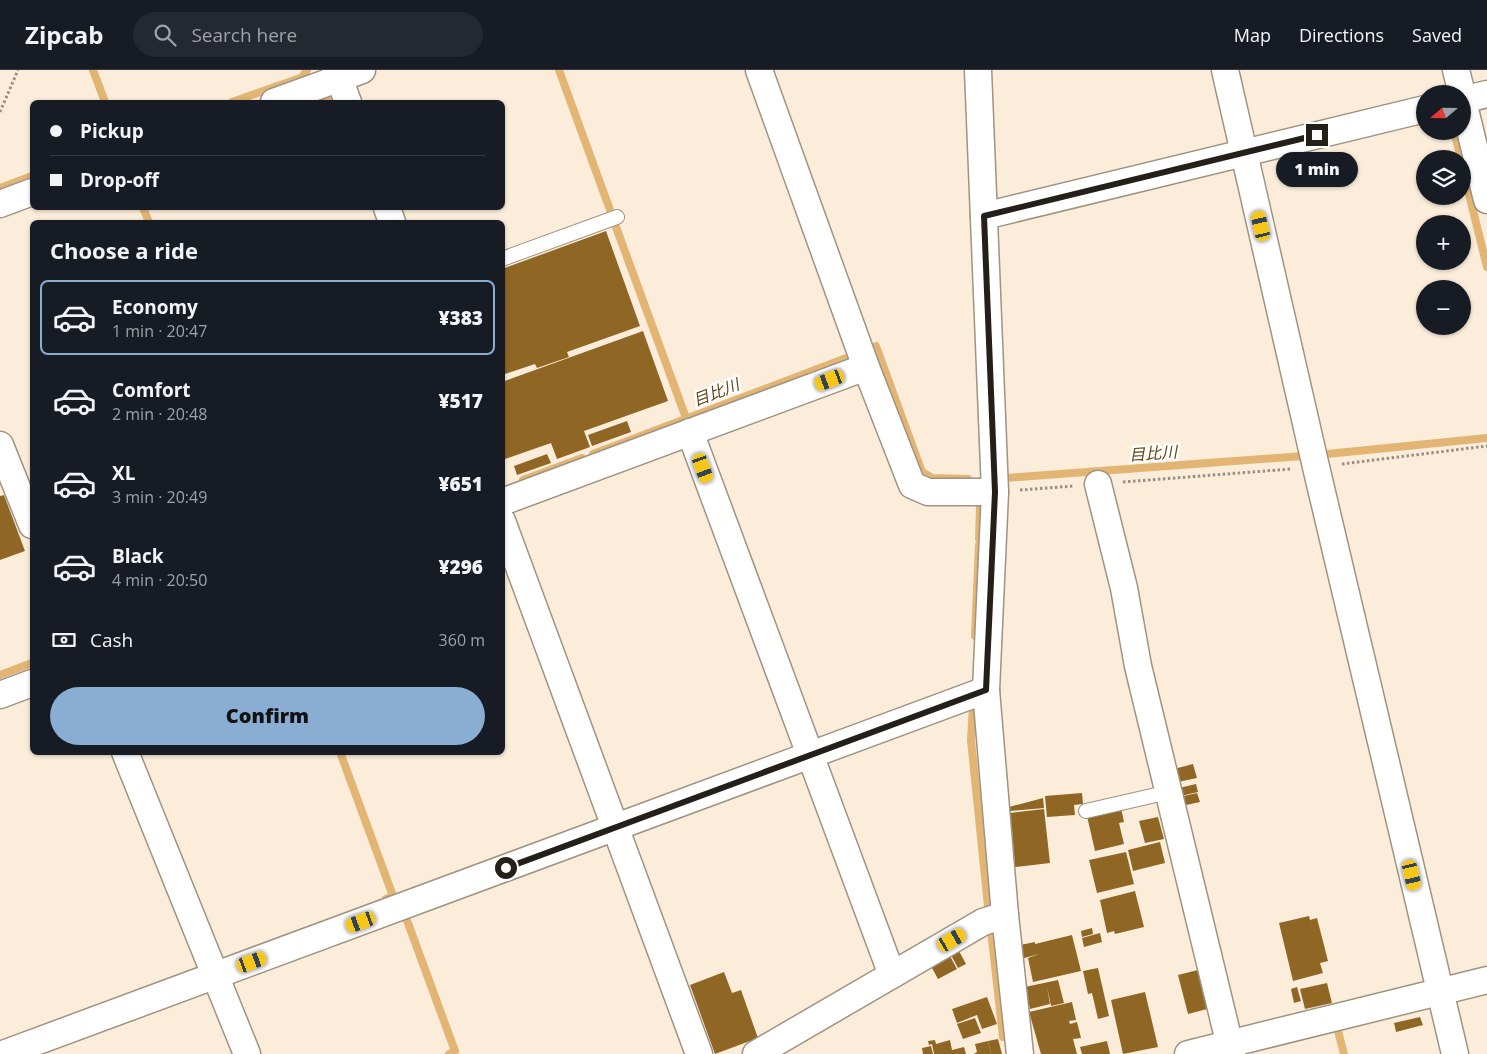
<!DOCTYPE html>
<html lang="en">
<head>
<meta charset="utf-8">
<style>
  :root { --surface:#171b24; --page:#242831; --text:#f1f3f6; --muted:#9ea1a6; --line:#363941; --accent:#8aaed3 }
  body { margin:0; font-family:"Open Sans","Noto Sans JP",sans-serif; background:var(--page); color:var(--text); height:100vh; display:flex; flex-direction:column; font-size:19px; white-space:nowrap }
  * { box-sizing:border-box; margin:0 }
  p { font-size:16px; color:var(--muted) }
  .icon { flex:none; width:28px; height:28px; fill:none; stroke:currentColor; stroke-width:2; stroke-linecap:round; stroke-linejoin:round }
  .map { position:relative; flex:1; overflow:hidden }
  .panel { position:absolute; left:30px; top:150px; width:475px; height:535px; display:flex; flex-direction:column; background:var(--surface); border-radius:8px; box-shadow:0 1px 4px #0004 }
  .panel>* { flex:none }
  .hud { position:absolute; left:30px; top:30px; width:475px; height:110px; border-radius:8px; box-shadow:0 1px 4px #0004; display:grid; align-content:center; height:110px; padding:0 20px; background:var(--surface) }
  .needle { width:32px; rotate:250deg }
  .controls { position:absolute; left:1416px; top:15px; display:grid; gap:10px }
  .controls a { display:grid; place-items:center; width:55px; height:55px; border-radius:50%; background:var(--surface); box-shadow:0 1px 4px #0004; font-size:25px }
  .end { position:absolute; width:22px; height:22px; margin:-11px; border:6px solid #241f18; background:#fff; box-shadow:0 0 0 2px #fff }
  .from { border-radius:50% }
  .bubble { position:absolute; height:35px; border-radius:18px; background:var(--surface); box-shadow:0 1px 4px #0004; font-size:16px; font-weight:800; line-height:35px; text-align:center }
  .car { position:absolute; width:15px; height:30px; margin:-15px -8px; border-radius:6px; box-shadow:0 0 4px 1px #0007; background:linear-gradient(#f5c518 24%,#345 0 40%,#f5c518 0 76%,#345 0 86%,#f5c518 0) }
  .hud b { display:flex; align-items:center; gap:18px; height:48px; font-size:19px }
  .hud b+b { border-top:1px solid var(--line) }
  .hud i { width:12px; height:12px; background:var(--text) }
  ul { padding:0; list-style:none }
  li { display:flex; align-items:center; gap:15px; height:75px; margin:0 10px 8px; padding:0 10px; border:2px solid transparent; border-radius:8px }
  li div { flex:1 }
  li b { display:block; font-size:19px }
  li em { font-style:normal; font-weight:800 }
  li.current { border-color:var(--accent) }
  li>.icon { width:45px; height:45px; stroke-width:1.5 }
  h2 { padding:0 20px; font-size:22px; line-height:60px }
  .pay { display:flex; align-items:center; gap:12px; height:55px; padding:0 20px; font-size:19px }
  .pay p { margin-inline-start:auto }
  .cta { display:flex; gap:10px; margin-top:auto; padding:10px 20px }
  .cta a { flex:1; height:58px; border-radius:30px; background:var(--accent); color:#111; font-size:20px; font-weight:800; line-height:58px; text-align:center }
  header { display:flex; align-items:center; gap:30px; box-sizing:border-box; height:70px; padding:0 25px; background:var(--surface); border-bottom:1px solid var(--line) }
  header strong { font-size:24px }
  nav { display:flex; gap:28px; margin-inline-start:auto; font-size:18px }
  .search { width:350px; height:45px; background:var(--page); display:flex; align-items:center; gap:12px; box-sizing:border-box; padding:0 18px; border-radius:28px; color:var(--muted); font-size:19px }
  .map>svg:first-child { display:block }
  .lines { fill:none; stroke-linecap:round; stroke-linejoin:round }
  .stream { stroke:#e3b575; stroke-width:8 }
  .building { fill:#906624 }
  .lane-casing { stroke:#9f9382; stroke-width:16 }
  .street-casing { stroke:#9f9382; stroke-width:29 }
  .path { stroke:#998f82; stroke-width:3; stroke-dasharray:2.5 2.5; stroke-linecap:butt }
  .lane { stroke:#fff; stroke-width:14 }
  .street { stroke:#fff; stroke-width:26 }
  .route { stroke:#241f18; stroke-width:6 }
  .labels { text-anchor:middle; stroke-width:5; stroke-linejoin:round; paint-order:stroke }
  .water-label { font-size:16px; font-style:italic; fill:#624312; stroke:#fff }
</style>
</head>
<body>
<header>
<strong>Zipcab</strong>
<div class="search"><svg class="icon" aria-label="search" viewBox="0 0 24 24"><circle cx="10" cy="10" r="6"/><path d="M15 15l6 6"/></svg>Search here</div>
<nav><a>Map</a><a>Directions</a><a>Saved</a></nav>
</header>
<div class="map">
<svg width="1487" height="984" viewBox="0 0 1487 984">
  <rect width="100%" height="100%" fill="#fceddb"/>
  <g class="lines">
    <g class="stream">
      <path d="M93,0L105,32"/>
      <path d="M559,0L610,140"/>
      <path d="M323,29L331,32"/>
      <path d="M232,32L306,6L304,4L307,0"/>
      <path d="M1454,61L1461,89"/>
      <path d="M1462,96L1487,197"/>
      <path d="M0,118L32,106"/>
      <path d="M143,138L149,152"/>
      <path d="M616,157L686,348"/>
      <path d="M870,279L876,276L922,402L932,408L968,409"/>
      <path d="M593,384L849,287"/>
      <path d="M1327,384L1487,368"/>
      <path d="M1006,408L1303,386L1302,381"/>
      <path d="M523,410L582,388"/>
      <path d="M979,469L980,435"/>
      <path d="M975,566L979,475"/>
      <path d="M0,605L32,593"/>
      <path d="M973,636L971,670L988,836"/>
      <path d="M340,682L393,826L386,829"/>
      <path d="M405,845L455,981L449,984"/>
      <path d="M991,860L1003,967"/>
      <path d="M1337,957L1344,984"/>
    </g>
  </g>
  <g class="building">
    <path d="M606,161L640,256L567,282L569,287L537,298L535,294L502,305V199Z"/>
    <path d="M643,261L668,331L584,361L590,377L557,389L551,373L502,390V312Z"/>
    <path d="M627,351L631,362L592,376L588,365Z"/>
    <path d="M547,384L551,393L517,405L514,396Z"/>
    <path d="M4,425L25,481L0,490V426Z"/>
    <path d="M1193,694L1197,708L1178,712L1174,699Z"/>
    <path d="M1196,714L1198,722L1181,726L1179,718Z"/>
    <path d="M1082,723L1083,734L1074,735L1075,745L1047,747L1045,726Z"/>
    <path d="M1197,723L1200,732L1186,735L1184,726Z"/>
    <path d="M1043,728L1044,738L1010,741L1009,737Z"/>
    <path d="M1121,738L1124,752L1119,753L1124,774L1095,781L1087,746Z"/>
    <path d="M1044,739L1050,793L1015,797L1012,760H1009L1008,745H1010V743Z"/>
    <path d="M1158,747L1164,769L1145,773L1139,751Z"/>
    <path d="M1160,772L1165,793L1133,801L1128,780Z"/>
    <path d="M1126,782L1134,814L1097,823L1089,790Z"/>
    <path d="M1135,821L1144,857L1115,864L1114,861L1107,863L1100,830Z"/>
    <path d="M1309,846L1314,867L1310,850L1317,848L1328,891L1320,893L1323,903L1293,911L1279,853Z"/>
    <path d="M1092,858L1093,864L1082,867L1081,861Z"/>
    <path d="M1100,863L1102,872L1084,877L1082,868Z"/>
    <path d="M1072,865L1081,901L1033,912L1028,888L1039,884L1021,889L1020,875L1035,872V874Z"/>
    <path d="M959,881L966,894L958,898L951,885Z"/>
    <path d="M950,886L957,899L938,909L931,896Z"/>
    <path d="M1098,898L1109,946L1098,949L1092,923L1088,924L1083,901Z"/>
    <path d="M1198,900L1207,939L1188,944L1178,905Z"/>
    <path d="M724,902L732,923L741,920L758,968L715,984L690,915Z"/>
    <path d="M1058,910L1064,933L1051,936L1047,916L1050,934L1030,939L1025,917Z"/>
    <path d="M1327,913L1332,933L1305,939L1300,919Z"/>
    <path d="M1297,917L1301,931L1294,933L1291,919Z"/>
    <path d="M1145,922L1158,977L1123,984L1111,930Z"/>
    <path d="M987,927L997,954L982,959L977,945L957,953L952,939Z"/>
    <path d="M1072,932L1076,950L1069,951L1070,954L1077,952L1081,968L1073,969L1077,984H1041L1029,942Z"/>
    <path d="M1420,947L1423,955L1396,962L1394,953Z"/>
    <path d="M975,948L981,963L963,969L957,954Z"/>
    <path d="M998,969L1002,984H991L988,971Z"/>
    <path d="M935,970L936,974L950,970L952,980L964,977L966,984H934L932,974L929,975L928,971Z"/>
    <path d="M988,971L991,984H974L977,982L975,974Z"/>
    <path d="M1107,971L1110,984H1082L1080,977Z"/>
    <path d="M931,976L933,984H923L922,978Z"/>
  </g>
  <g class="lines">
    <g class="lane-casing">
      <g id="lane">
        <path d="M502,189L617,147"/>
        <path d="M1086,741L1169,722"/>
      </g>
    </g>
    <g class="street-casing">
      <g id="street">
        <path d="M336,0L348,32"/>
        <path d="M759,0L866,297L912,415L928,422H995"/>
        <path d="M978,0L995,422L986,620L1005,845L1020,984"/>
        <path d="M1225,0L1316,397L1455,984"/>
        <path d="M1456,0L1462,24"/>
        <path d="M1462,27L1487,130"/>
        <path d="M1462,30L1487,24"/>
        <path d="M274,32L362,0"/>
        <path d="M0,134L32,122"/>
        <path d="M387,138L392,152"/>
        <path d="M984,146L1425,39"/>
        <path d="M690,362L892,905"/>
        <path d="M0,375L32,455"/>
        <path d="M1098,414L1124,518L1138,596L1232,984"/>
        <path d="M502,432L866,297"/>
        <path d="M502,451L699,984"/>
        <path d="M0,625L32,613"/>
        <path d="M125,682L247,984"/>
        <path d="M3,984L986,620"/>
        <path d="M756,984L983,852L1005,845"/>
        <path d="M1188,984L1487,910"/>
      </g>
    </g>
    <g class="path">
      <path d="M0,42L18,0"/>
      <path d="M1342,394L1487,376"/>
      <path d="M1123,412L1291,399"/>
      <path d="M1020,420L1074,416"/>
    </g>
    <use href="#lane" class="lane"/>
    <use href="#street" class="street"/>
  </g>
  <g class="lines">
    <path class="route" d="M506,798L986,620L995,422L984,146L1317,65"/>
  </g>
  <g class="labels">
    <g class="water-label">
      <text transform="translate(716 322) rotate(-21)" y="6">目比川</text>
      <text transform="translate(1153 383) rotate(-4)" y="6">目比川</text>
    </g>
  </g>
</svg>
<div class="controls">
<a><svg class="needle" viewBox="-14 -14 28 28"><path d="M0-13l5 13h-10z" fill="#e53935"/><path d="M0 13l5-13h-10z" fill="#9ea1a6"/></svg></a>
<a><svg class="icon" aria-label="layers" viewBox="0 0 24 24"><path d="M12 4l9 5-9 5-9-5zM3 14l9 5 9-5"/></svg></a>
<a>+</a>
<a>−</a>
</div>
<i class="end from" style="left:506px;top:798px"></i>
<i class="end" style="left:1317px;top:65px"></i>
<div class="bubble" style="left:1276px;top:82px;width:82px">1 min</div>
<i class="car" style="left:1261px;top:156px;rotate:347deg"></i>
<i class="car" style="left:830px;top:310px;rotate:249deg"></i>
<i class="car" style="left:703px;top:398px;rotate:160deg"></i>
<i class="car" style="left:1412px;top:805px;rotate:167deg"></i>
<i class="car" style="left:361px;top:852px;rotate:250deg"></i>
<i class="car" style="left:952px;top:870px;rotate:60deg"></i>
<i class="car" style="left:252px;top:892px;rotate:70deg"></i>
<div class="hud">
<b><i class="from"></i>Pickup</b>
<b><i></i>Drop-off</b>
</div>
<section class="panel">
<h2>Choose a ride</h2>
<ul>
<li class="current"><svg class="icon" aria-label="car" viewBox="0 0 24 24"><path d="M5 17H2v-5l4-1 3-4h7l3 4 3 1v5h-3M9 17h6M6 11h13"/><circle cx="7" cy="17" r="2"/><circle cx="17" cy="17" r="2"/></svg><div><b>Economy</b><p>1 min · 20:47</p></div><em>¥383</em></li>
<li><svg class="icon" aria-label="car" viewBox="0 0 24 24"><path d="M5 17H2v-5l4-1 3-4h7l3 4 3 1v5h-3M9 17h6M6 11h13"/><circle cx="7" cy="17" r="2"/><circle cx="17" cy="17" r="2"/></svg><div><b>Comfort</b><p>2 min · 20:48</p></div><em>¥517</em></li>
<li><svg class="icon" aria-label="car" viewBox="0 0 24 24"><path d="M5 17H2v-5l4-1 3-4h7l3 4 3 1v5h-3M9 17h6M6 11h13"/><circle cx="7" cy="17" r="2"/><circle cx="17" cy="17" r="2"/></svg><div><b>XL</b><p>3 min · 20:49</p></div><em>¥651</em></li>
<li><svg class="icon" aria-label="car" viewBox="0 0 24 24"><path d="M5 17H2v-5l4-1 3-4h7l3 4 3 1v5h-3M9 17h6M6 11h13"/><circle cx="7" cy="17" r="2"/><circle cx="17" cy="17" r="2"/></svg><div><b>Black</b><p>4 min · 20:50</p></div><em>¥296</em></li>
</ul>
<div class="pay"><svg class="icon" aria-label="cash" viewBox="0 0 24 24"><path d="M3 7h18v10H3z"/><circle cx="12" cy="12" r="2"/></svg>Cash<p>360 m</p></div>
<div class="cta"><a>Confirm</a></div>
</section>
</div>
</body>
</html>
